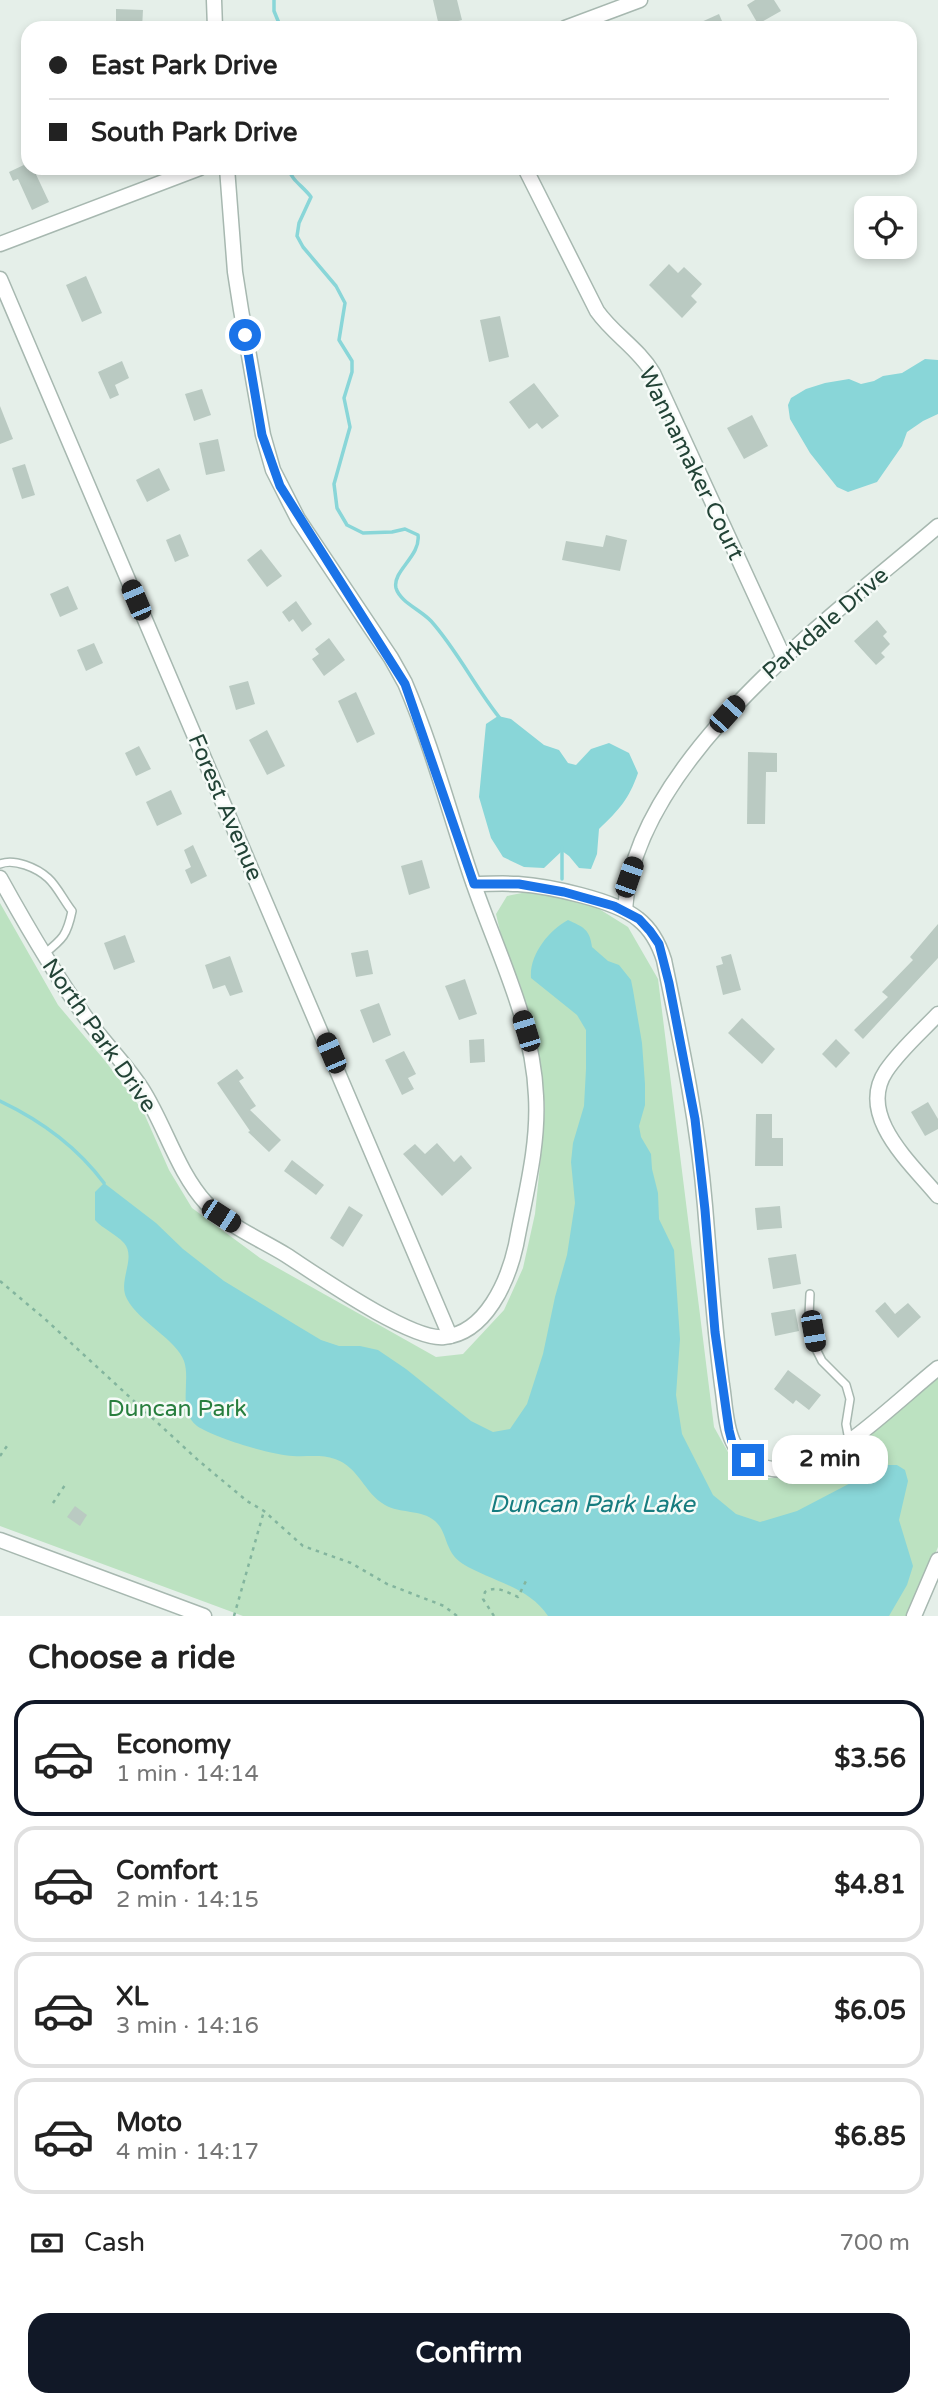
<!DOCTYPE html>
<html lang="en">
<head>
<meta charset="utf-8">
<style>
  :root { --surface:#fff; --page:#f2f2f2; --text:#222; --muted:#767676; --line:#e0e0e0; --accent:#111827 }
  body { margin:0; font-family:"Varela Round",sans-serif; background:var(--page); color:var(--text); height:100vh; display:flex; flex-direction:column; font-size:26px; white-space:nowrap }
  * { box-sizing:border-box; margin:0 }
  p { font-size:23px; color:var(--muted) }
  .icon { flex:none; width:38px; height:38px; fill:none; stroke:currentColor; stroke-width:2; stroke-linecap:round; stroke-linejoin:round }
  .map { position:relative; height:1616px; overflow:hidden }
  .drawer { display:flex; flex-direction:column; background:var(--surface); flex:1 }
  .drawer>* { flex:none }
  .top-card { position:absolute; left:21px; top:21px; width:896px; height:154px; border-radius:21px; box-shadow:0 4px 10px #0003; display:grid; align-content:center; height:154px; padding:0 28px; background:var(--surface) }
  .buttons { position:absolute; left:854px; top:196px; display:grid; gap:14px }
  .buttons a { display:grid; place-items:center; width:63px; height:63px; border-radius:14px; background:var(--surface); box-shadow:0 4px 10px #0003; font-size:35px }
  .end { position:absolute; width:32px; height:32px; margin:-16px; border:9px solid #1a73e8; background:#fff; box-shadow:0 0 0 4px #fff }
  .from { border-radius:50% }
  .bubble { position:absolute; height:49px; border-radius:21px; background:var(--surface); box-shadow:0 4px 10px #0003; font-size:23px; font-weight:700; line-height:49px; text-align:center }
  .car { position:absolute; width:21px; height:42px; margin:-21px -10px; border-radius:9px; box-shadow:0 0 5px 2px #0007; background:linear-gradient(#222 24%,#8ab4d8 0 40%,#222 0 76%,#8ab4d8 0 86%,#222 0) }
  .top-card b { display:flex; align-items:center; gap:24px; height:66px; font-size:26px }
  .top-card b+b { border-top:2px solid var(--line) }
  .top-card i { width:18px; height:18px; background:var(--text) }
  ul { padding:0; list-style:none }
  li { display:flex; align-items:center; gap:21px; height:116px; margin:0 14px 10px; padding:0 14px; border:4px solid var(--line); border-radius:21px }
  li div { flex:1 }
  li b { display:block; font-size:26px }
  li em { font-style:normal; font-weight:700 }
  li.active { border-color:var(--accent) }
  li>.icon { width:63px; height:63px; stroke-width:1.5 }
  h2 { padding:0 28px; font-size:32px; line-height:84px }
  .pay { display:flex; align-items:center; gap:18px; height:77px; padding:0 28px; font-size:26px }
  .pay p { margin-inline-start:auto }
  .primary-button { display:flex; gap:14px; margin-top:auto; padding:14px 28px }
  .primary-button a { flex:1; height:80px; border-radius:21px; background:var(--accent); color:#fff; font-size:28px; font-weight:700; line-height:80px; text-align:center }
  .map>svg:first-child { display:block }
  .green { fill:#bce2c1 }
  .water { fill:#89d6d8 }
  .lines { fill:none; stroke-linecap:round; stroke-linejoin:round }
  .stream { stroke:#89d6d8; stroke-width:3.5 }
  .building { fill:#bacac2 }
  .lane-casing { stroke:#a7b8b0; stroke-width:10 }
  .street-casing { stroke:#a7b8b0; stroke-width:17 }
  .path { stroke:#83b59e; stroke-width:2.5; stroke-dasharray:3.5 5; stroke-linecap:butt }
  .lane { stroke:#fff; stroke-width:7 }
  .street { stroke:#fff; stroke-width:14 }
  .route { stroke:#1a73e8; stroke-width:9 }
  .labels { text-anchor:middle; stroke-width:5; stroke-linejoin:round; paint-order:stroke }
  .street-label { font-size:23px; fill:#224336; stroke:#f6fbf8 }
  .park-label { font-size:23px; fill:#287e3e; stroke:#f6fbf8 }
  .water-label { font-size:24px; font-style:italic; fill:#167c7f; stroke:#f6fbf8 }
</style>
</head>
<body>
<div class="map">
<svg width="938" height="1616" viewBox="0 0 938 1616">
  <rect width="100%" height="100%" fill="#e5efe9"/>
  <path class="green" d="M532,891L596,907L628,927L658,979L714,1427L734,1463L768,1478H799L832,1464L938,1369V1547L909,1616H243L0,1526V903L58,1005L106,1062L143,1111L169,1170L192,1208L260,1258L436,1357L463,1354L504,1310L523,1268L535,1214L542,1145L545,1106L538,1060L520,984L503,944L496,914L507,896Z"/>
  <g class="water">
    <path d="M925,359L938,360V414L923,421L907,432L902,446L877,482L848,492L837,487L810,453L790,419L788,405L791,398L806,389L825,383L849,379L861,384L874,381L883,376L902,373Z"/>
    <path d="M498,716L511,719L544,745L559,750L568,763L576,765L591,749L609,743L629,753L638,773C629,799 619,810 599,829L597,854L591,869L579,868L569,856L562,851L544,868L524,867L503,857L491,838L479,797L486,724Z"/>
    <path d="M568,920C583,927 590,929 592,947L608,961L619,965L631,980L633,990L642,1043L645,1084V1105L639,1126L641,1137L651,1154L652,1169L658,1193L659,1219L674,1250L680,1339L676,1395L682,1434L713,1495L736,1514L760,1522L797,1511L885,1465H897L905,1470L908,1481L899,1520L913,1566L907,1585L889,1616H548C529,1587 491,1581 463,1564C444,1552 448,1532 435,1521C421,1509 400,1514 385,1505C364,1493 359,1467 335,1459C321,1454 308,1457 293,1456C271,1455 215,1438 197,1426C177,1410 191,1381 184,1361C176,1339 140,1323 127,1299C117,1281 137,1258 124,1243C116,1234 103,1229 95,1220V1192L104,1183L156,1223L183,1249L224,1281L296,1325L321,1340L339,1346H360L378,1350L406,1369L471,1421L493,1432L510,1429L527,1404L543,1354L555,1297L567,1255L575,1203L571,1162L573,1143L584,1106L586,1069V1030L577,1015L531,978C529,955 549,930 568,920Z"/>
  </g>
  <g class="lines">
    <g class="stream">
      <path d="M274,0V11L281,28"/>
      <path d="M288,168C292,181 303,186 311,197L299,223L297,236L303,247L336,286L345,303L339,340L352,361V372L344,398L350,427L334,484L337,508L347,525L363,533L392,532L405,529L418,535C421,556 392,571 396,588C400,602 421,610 431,621C457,650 475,687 499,717"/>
      <path d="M562,879V847"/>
      <path d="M0,1101C40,1120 78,1148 104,1183"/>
    </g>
  </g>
  <g class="building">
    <path d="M433,0H457L462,20L439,26Z"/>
    <path d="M755,0H774L781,11L758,24L747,5Z"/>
    <path d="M116,9L143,10L142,28H116Z"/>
    <path d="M719,14L725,28H688Z"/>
    <path d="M28,163V168H33L49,202L32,210L18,179L13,181L9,172Z"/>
    <path d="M669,264L678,273L684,267L702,284L691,296L697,302L682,318L649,285Z"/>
    <path d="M86,276L102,313L82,322L66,285Z"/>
    <path d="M500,316L509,357L489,362L480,320Z"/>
    <path d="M122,361L129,378L115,385L119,395L110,399L98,372Z"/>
    <path d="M534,383L559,416L542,429L537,423L529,429L509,402Z"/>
    <path d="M202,389L211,415L194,421L185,394Z"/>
    <path d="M0,406L13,439L0,444Z"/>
    <path d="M752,415L768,446L744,459L727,428Z"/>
    <path d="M218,439L225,471L206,475L199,443Z"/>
    <path d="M25,464L35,495L22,499L12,468Z"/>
    <path d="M159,468L170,490L147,502L136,480Z"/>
    <path d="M180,534L189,556L175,562L166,540Z"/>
    <path d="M606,535L627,540L620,571L562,560L566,541L603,547Z"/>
    <path d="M261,549L282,576L267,587L247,560Z"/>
    <path d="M68,586L78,609L60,617L50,594Z"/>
    <path d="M296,601L312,624L302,632L293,619L289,622L282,612Z"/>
    <path d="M877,620L887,632L883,636L890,644L881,653L885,657L876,665L854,641Z"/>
    <path d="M329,638L345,660L324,676L312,659L319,654L315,649Z"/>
    <path d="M94,643L103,663L86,671L77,650Z"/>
    <path d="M248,681L255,704L236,710L229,686Z"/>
    <path d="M356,692L375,734L357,743L338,701Z"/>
    <path d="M267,730L285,766L267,775L249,740Z"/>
    <path d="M139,746L151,769L136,776L125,753Z"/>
    <path d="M748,752L777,753V772H766L765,824H747Z"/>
    <path d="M171,790L182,814L157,826L146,802Z"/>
    <path d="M193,845L207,876L191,884L185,870L191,867L184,850Z"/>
    <path d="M422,860L430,888L409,895L401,866Z"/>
    <path d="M938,924V958L863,1039L854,1030L888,997L882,992L913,960L910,957Z"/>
    <path d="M125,935L135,962L114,970L104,943Z"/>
    <path d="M368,950L373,974L356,977L351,953Z"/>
    <path d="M731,954L741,990L723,995L716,966L723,964L721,957Z"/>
    <path d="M230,956L243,992L230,996L225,985L213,989L205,965Z"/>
    <path d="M465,979L477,1014L459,1020L445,986Z"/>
    <path d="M379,1003L391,1035L373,1043L360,1010Z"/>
    <path d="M742,1018L775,1049L762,1064L728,1033Z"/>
    <path d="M484,1039L485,1062L470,1063L469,1040Z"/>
    <path d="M836,1039L850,1053L836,1068L822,1054Z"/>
    <path d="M404,1051L416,1074L408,1078L414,1089L402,1095L385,1060Z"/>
    <path d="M237,1069L244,1078L239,1081L256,1106L250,1110L281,1140L269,1152L248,1132L250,1131L217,1083Z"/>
    <path d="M928,1102L938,1119V1129L925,1136L911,1112Z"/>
    <path d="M756,1114H772V1138H783V1166H755Z"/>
    <path d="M437,1143L454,1162L461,1155L472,1168L442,1196L403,1154L415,1144L425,1154Z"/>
    <path d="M292,1160L324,1185L316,1195L284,1171Z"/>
    <path d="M349,1206L363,1215L343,1247L330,1238Z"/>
    <path d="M780,1206L782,1228L757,1230L755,1208Z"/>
    <path d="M796,1254L801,1284L773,1289L768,1258Z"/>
    <path d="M885,1302L895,1314L908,1303L921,1317L898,1338L875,1311Z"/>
    <path d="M795,1309L799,1331L775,1336L771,1313Z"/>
    <path d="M788,1370L821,1395L809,1410L796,1400L793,1404L774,1389Z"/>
    <path d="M75,1506L87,1515L80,1526L67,1517Z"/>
  </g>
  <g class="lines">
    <g class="lane-casing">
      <g id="lane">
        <path d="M0,864C14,858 37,868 48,878C57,886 64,901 72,911C67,935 63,939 44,954"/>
        <path d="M810,1294L809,1315L816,1349L822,1361L846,1385L850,1399L846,1424L849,1440"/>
      </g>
    </g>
    <g class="street-casing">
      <g id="street">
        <path d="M214,0L215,28"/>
        <path d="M565,28L640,0"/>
        <path d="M525,168L597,311C613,334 638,348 653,373L784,658"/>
        <path d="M0,244L200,168"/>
        <path d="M0,279L450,1336"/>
        <path d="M0,878C27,927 54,974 87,1019C104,1043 126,1064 142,1089C165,1125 177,1171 206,1203C228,1226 260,1239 286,1255C317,1275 411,1341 444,1337C486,1333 508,1281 516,1245C525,1196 539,1146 536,1096C533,1022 498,954 474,885C451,819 433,748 405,683L391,658L298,519L273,470L263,435L241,310L235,272L227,168"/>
        <path d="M474,884C489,884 503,883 518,884C548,886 615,900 638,919C652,930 659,944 664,960C681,1042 698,1122 705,1206C710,1266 714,1325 722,1385C725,1403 725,1425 733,1442C738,1453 748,1462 760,1466C774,1471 792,1471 807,1466C847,1451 903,1396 938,1368"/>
        <path d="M625,910C633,761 833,616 938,526"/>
        <path d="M938,1014C921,1032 900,1050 886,1071C856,1116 912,1164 938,1196"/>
        <path d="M0,1540L204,1616"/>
        <path d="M914,1616L938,1560"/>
      </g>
    </g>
    <g class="path">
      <path d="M0,1281L45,1319L199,1461L247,1501L264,1511L303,1546L351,1563L387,1584L444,1606L457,1616"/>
      <path d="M0,1456L7,1446"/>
      <path d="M53,1503L65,1485"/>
      <path d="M234,1616L264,1511"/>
      <path d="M494,1616L483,1599L485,1592C496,1585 507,1592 518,1597L527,1579"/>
    </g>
    <use href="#lane" class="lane"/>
    <use href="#street" class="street"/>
  </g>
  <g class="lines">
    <path class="route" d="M245,335L262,435L280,486L405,684L474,884H519L564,892L614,906L639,919L650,931L659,944L669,983L695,1119L705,1210L715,1332L729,1430L732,1442L748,1460"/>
  </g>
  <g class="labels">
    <g class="street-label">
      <text transform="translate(692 463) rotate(64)" y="8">Wannamaker Court</text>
      <text transform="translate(825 623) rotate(-41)" y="8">Parkdale Drive</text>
      <text transform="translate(226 807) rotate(67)" y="8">Forest Avenue</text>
      <text transform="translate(100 1035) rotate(55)" y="8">North Park Drive</text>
    </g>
    <g class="park-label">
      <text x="177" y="1416">Duncan Park</text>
    </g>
    <g class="water-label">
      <text x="592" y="1512">Duncan Park Lake</text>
    </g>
  </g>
</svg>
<div class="buttons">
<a><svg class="icon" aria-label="locate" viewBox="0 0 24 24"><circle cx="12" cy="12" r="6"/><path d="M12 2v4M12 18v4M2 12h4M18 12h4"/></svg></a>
</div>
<i class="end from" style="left:245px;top:335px"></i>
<i class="end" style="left:748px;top:1460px"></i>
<div class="bubble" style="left:772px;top:1435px;width:116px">2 min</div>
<i class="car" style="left:136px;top:600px;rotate:337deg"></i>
<i class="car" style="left:727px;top:714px;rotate:42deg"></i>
<i class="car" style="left:629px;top:877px;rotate:19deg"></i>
<i class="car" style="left:526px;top:1031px;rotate:343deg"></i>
<i class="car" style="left:331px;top:1053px;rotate:337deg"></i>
<i class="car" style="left:221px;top:1216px;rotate:123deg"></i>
<i class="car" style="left:813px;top:1331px;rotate:170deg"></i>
<div class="top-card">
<b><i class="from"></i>East Park Drive</b>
<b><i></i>South Park Drive</b>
</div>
</div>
<section class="drawer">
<h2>Choose a ride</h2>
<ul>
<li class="active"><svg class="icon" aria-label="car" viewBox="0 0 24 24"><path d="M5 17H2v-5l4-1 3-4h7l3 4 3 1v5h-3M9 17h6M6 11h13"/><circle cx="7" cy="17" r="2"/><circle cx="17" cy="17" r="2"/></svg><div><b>Economy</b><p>1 min · 14:14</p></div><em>$3.56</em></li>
<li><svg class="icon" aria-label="car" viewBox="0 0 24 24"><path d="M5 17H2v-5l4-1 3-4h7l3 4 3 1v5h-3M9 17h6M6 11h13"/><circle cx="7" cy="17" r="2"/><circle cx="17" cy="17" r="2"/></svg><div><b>Comfort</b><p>2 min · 14:15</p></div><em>$4.81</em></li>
<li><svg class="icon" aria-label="car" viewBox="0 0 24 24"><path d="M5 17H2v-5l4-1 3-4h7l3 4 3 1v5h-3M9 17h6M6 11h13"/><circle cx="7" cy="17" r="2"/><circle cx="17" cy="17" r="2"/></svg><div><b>XL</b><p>3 min · 14:16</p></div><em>$6.05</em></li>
<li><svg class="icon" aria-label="car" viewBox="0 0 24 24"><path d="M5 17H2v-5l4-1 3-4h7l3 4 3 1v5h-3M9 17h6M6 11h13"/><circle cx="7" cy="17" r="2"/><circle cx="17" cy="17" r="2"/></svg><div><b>Moto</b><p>4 min · 14:17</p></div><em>$6.85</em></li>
</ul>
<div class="pay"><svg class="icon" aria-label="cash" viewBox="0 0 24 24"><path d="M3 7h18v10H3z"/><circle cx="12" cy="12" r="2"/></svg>Cash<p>700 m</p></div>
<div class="primary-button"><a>Confirm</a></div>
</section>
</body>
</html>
